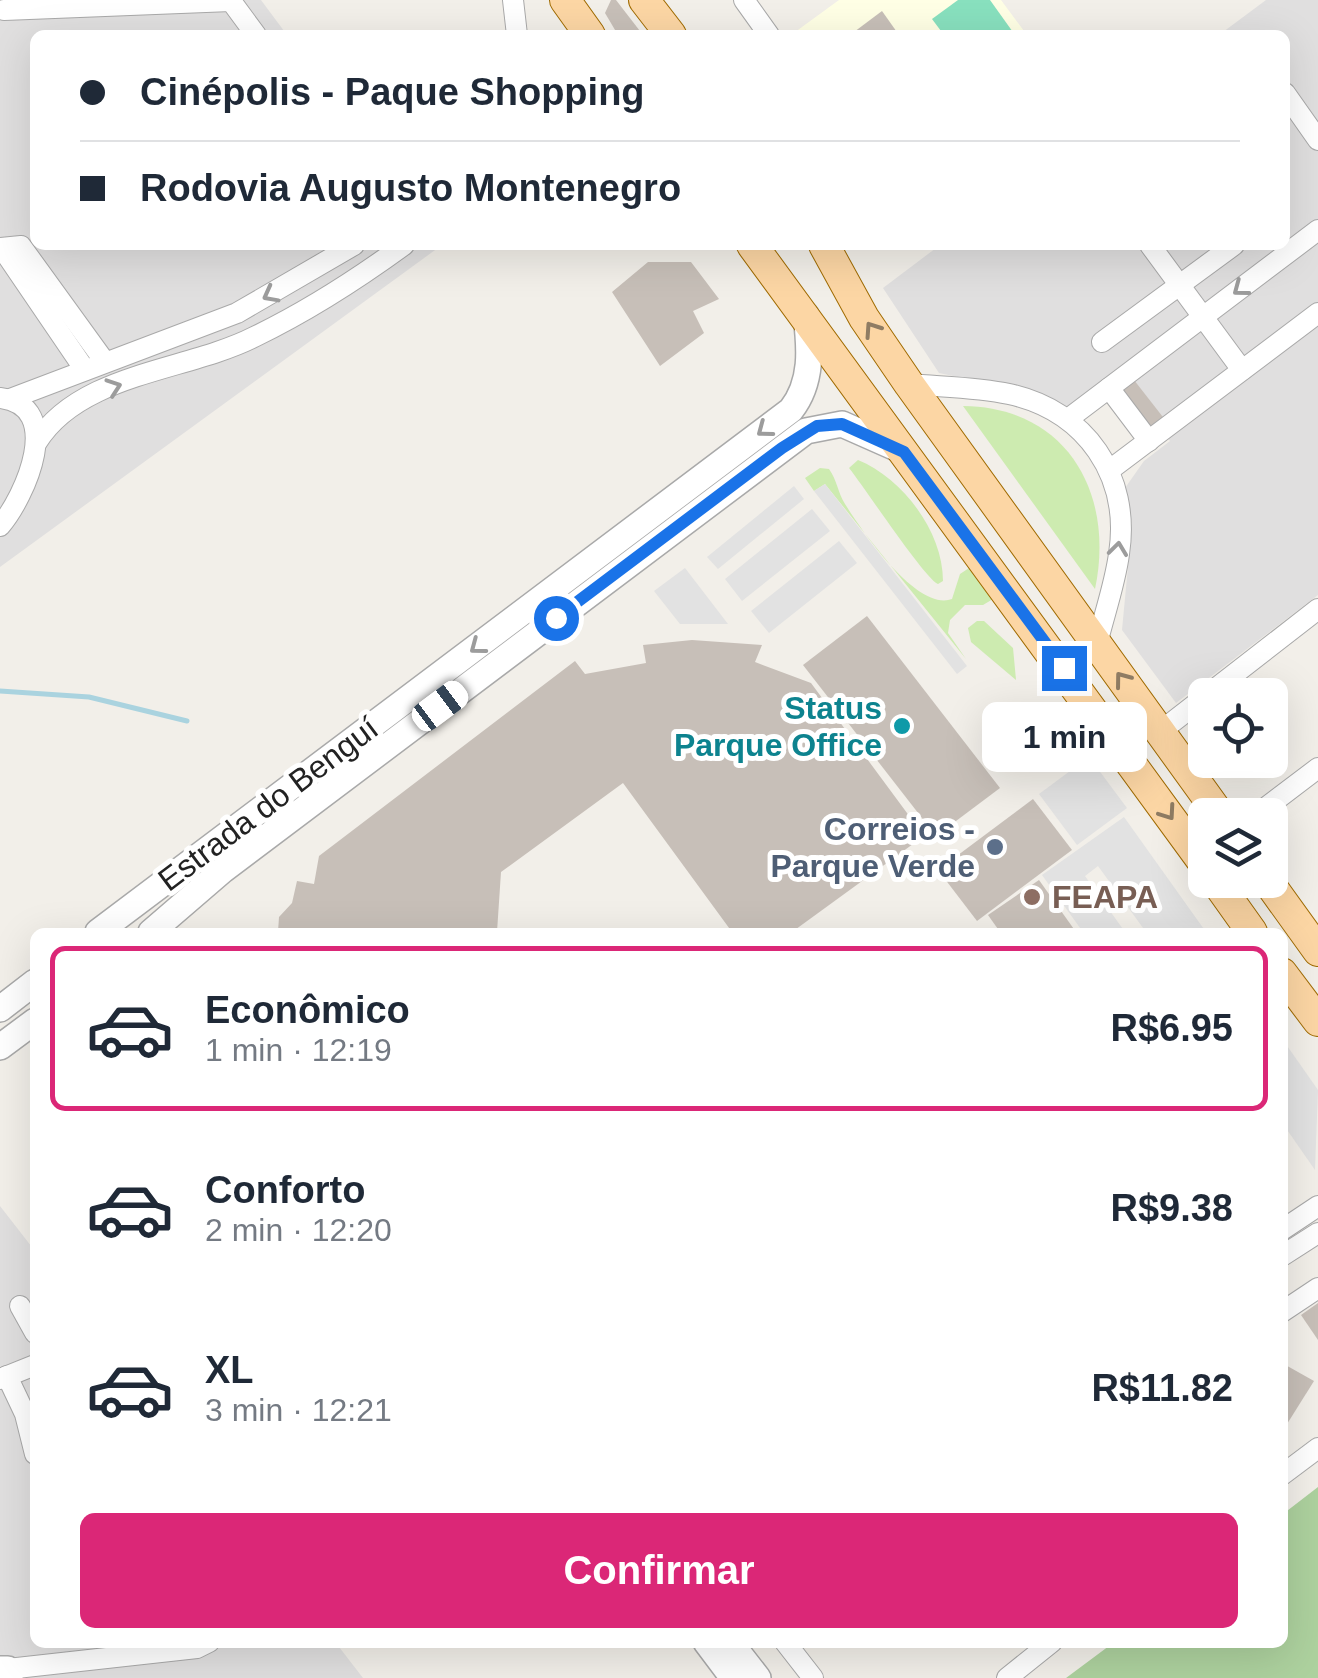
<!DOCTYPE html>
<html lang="pt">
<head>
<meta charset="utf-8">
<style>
  :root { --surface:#fff; --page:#f6f6f7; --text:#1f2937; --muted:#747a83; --line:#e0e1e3; --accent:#db2777 }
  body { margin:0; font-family:Helvetica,sans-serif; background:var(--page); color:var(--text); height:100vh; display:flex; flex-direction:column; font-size:38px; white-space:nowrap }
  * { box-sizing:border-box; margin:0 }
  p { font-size:32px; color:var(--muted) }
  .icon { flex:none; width:55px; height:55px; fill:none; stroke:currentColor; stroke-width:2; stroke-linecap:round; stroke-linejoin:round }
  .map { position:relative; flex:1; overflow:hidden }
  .side { position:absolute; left:30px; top:928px; width:1258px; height:720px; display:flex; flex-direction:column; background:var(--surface); border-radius:15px; box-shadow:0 10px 40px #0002 }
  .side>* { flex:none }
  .top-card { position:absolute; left:30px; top:30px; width:1260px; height:220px; border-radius:15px; box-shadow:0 10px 40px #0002; display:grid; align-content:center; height:220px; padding:0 50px; background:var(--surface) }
  .tools { position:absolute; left:1188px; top:678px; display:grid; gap:20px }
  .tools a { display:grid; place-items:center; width:100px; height:100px; border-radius:15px; background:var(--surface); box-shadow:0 10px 40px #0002; font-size:50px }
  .end { position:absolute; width:45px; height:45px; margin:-22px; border:12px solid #1a73e8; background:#fff; box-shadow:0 0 0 5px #fff }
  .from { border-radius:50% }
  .bubble { position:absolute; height:70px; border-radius:15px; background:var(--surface); box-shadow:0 10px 40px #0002; font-size:32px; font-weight:700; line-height:70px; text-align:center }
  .car { position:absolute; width:30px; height:60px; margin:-30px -15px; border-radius:12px; box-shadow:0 0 8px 2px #0007; background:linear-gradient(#fff 24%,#345 0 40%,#fff 0 76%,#345 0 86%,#fff 0) }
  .top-card b { display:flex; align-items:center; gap:35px; height:95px; font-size:38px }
  .top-card b+b { border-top:2px solid var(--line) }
  .top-card i { width:25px; height:25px; background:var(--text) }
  ul { padding:18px 0 0; list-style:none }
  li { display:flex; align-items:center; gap:30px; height:165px; margin:0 20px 15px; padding:0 30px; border:5px solid transparent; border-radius:15px }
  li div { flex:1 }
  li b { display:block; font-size:38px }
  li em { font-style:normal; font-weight:700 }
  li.on { border-color:var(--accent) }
  li>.icon { width:90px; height:90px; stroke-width:1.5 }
  .action { display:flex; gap:20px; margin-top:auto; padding:20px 50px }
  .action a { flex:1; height:115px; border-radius:15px; background:var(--accent); color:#fff; font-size:40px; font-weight:700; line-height:115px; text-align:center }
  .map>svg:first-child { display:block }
  .residential { fill:#e0dfdf }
  .education { fill:#ffffe5 }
  .grass { fill:#cdebb0 }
  .forest { fill:#add19e }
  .pitch { fill:#88e0be }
  .parking { fill:#e2e2e2 }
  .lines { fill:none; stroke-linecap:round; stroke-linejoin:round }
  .stream { stroke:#aad3df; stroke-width:5 }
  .building { fill:#c7bfb8 }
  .minor-casing { stroke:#a9a9a9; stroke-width:22 }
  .tertiary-casing { stroke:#a9a9a9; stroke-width:28 }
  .primary-casing { stroke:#a06b00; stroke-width:32 }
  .minor { stroke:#fff; stroke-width:20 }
  .tertiary { stroke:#fff; stroke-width:25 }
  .primary { stroke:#fcd6a4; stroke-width:30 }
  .oneway { stroke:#9c9c9c }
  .oneway2 { stroke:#8f7c63 }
  .route { stroke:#1a73e8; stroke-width:12 }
  .culture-dot { fill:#0f9aa8; stroke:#fff; stroke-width:4 }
  .service-dot { fill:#5c6f8a; stroke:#fff; stroke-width:4 }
  .education-dot { fill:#8d6e63; stroke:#fff; stroke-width:4 }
  .labels { text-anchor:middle; stroke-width:10; stroke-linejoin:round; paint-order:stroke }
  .culture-label { font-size:32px; font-weight:bold; fill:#0d838f; stroke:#fff; text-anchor:end }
  .street-label { font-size:32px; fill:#222; stroke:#fff }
  .service-label { font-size:32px; font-weight:bold; fill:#4e5e75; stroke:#fff; text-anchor:end }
  .education-label { font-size:32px; font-weight:bold; fill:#785e54; stroke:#fff; text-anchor:start }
</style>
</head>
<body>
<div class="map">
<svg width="1318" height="1678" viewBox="0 0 1318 1678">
  <rect width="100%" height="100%" fill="#f2efe9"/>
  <g class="residential">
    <path d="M0,0H261L287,35H35V245H442L0,567Z"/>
    <path d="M1266,0H1318V595L1176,703L1122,630L1132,524L1125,488L1144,461L1170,441L1115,376L1067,407L1033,393L939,373L883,288L940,245H1285V35H1219Z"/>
    <path d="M0,1206L35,1251V1642L336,1643L363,1678H0Z"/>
  </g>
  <path class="education" d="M839,0H1001L1027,35H791Z"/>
  <g class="grass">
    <path d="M963,406C1068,407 1115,495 1095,589Z"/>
    <path d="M858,460C902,478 943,531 943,581L938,584C925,579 865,488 849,468Z"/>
    <path d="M820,468L829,469C837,480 838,493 845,504C862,531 917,612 952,599L960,574L969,568L993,599L983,605H965L950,620L948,633L966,659L825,484L814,491L805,478Z"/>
    <path d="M977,621H984L1013,648L1016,680L971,642L968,628Z"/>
  </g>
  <path class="forest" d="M1318,1487V1678H1066L1113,1643L1282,1642L1283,1514Z"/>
  <path class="pitch" d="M958,0H990L1015,35H944L932,19Z"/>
  <g class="parking">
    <path d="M825,484L967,666L957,674L814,491Z"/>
    <path d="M794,486L804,499L718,569L707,557Z"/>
    <path d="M812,509L830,531L742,601L725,579Z"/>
    <path d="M839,541L857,563L769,633L751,611Z"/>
    <path d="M685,568L728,624H680L654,591Z"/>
    <path d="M1089,757L1127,808L1077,845L1039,794Z"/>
    <path d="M1124,817L1206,932H1146L1098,866L1085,876L1125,932H1083L1042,875Z"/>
    <path d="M1283,1040L1318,1090L1315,1170L1283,1124Z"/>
  </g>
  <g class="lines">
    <path class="stream" d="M0,691L89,697L187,721"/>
  </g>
  <g class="building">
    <path d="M611,0H616L643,35H618L605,13Z"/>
    <path d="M882,11L899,35H850Z"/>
    <path d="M648,262H691L719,299L693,311L704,333L660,366L612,292Z"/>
    <path d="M1134,380L1166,421L1148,435L1116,393Z"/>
    <path d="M867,616L1000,788L936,836L803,665Z"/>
    <path d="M692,640L762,645L755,662L811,683L924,836L792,932H732L623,783L501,872L497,932H278L279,917L292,903L297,881L314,884L319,856L575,661L585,674L646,663L643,645Z"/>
    <path d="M1033,799L1072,850L977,921L938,870Z"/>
    <path d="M1039,880L1076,932H1000L988,915Z"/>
    <path d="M1318,1303V1340L1301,1315Z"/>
    <path d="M1282,1363L1314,1381L1282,1432Z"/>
  </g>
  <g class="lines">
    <g class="minor-casing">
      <g id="minor">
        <path d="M513,0L517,35"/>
        <path d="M744,0L769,35"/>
        <path d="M4,10L231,1L256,35"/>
        <path d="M1285,93L1318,140"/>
        <path d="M1150,245L1242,370"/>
        <path d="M0,248L21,246L105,362"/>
        <path d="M7,248L8,257L85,370"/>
        <path d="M1102,342L1234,245"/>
        <path d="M909,384C942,387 977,387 1009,394C1086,411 1131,476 1119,554C1115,584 1104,615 1097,644"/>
        <path d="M1109,388L1149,441"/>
        <path d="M0,398C66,406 25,497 0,526"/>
        <path d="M10,399L237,313L354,245"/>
        <path d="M1068,419L1318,230"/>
        <path d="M37,442C80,373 187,371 254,337C308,311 356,280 404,245"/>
        <path d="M1111,469L1318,313"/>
        <path d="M1161,731L1318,609"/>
        <path d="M1256,815L1318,768"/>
        <path d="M1282,1230L1318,1206"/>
        <path d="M1282,1256L1318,1233"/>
        <path d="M20,1306L35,1333"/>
        <path d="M1282,1312L1318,1288"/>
        <path d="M7,1376L25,1414L35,1454"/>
        <path d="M0,1379L35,1365"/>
        <path d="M1282,1475L1318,1448"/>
        <path d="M785,1642L813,1678"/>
        <path d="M8,1669L197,1648L209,1642"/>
        <path d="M1007,1678L1052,1642"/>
      </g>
    </g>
    <g class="tertiary-casing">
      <g id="tertiary">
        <path d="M98,932L791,410C813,382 810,348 806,315"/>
        <path d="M151,932L223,870L806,431L842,424L903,451"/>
        <path d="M0,1009L35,982"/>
        <path d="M0,1047L35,1021"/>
        <path d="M706,1642L733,1678"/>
        <path d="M730,1642L758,1678"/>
        <path d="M0,1669H8L10,1678"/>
      </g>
    </g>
    <g class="primary-casing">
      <g id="primary">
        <path d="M565,0L590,35"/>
        <path d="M644,0L671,35"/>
        <path d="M752,245L1205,865"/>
        <path d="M824,245L864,318L909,384L1220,815"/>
        <path d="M1215,880L1252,932"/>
        <path d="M1267,880L1318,951"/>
        <path d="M1282,973L1318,1021"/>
      </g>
    </g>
    <use href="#minor" class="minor"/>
    <use href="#tertiary" class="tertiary"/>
    <use href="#primary" class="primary"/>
  </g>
  <defs><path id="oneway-chevron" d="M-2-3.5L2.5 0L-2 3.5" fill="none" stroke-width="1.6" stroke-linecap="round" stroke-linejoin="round" transform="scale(2.5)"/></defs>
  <g class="oneway">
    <use href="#oneway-chevron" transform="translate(1240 289) rotate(143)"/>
    <use href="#oneway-chevron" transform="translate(270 295) rotate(152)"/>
    <use href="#oneway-chevron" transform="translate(114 387) rotate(-19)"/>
    <use href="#oneway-chevron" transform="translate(764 430) rotate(143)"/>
    <use href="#oneway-chevron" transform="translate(1118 549) rotate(-83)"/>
    <use href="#oneway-chevron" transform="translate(477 647) rotate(143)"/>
  </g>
  <g class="oneway2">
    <use href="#oneway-chevron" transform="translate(872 329) rotate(-124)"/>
    <use href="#oneway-chevron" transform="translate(1122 679) rotate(-127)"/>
    <use href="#oneway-chevron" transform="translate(1168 813) rotate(55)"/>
  </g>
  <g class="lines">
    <path class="route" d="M556,618L782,448L817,426L842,424L904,452L1064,668"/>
  </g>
  <circle class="culture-dot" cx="902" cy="726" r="10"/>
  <circle class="service-dot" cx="995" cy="847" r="10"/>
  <circle class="education-dot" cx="1032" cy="897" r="10"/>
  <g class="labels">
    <g class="culture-label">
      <text x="882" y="719">Status<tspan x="882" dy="37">Parque Office</tspan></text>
    </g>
    <g class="street-label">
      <text transform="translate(268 804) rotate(-37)" y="11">Estrada do Benguí</text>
    </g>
    <g class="service-label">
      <text x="975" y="840">Correios -<tspan x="975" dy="37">Parque Verde</tspan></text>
    </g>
    <g class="education-label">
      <text x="1052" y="908">FEAPA</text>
    </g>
  </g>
</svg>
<div class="tools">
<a><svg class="icon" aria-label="locate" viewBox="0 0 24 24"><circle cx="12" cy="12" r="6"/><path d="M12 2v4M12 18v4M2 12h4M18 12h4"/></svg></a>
<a><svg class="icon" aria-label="layers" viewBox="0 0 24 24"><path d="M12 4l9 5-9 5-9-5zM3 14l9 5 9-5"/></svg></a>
</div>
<i class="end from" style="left:556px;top:618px"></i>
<i class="end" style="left:1064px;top:668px"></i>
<div class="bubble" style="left:982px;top:702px;width:165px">1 min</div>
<i class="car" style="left:440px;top:706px;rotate:53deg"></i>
<div class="top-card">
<b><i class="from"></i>Cinépolis - Paque Shopping</b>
<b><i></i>Rodovia Augusto Montenegro</b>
</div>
<section class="side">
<ul>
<li class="on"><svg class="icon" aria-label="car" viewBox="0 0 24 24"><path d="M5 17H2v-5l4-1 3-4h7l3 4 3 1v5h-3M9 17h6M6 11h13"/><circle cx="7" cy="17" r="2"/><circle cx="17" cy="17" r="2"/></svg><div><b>Econômico</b><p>1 min · 12:19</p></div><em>R$6.95</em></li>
<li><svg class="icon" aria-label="car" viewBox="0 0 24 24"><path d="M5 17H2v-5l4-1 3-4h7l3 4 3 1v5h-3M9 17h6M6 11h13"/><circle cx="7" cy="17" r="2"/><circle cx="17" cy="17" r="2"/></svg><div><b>Conforto</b><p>2 min · 12:20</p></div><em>R$9.38</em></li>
<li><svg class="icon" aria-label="car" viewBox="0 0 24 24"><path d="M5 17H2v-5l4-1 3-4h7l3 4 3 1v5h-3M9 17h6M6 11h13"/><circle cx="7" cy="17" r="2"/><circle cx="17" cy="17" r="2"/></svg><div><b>XL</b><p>3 min · 12:21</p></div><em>R$11.82</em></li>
</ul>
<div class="action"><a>Confirmar</a></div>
</section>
</div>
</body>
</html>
